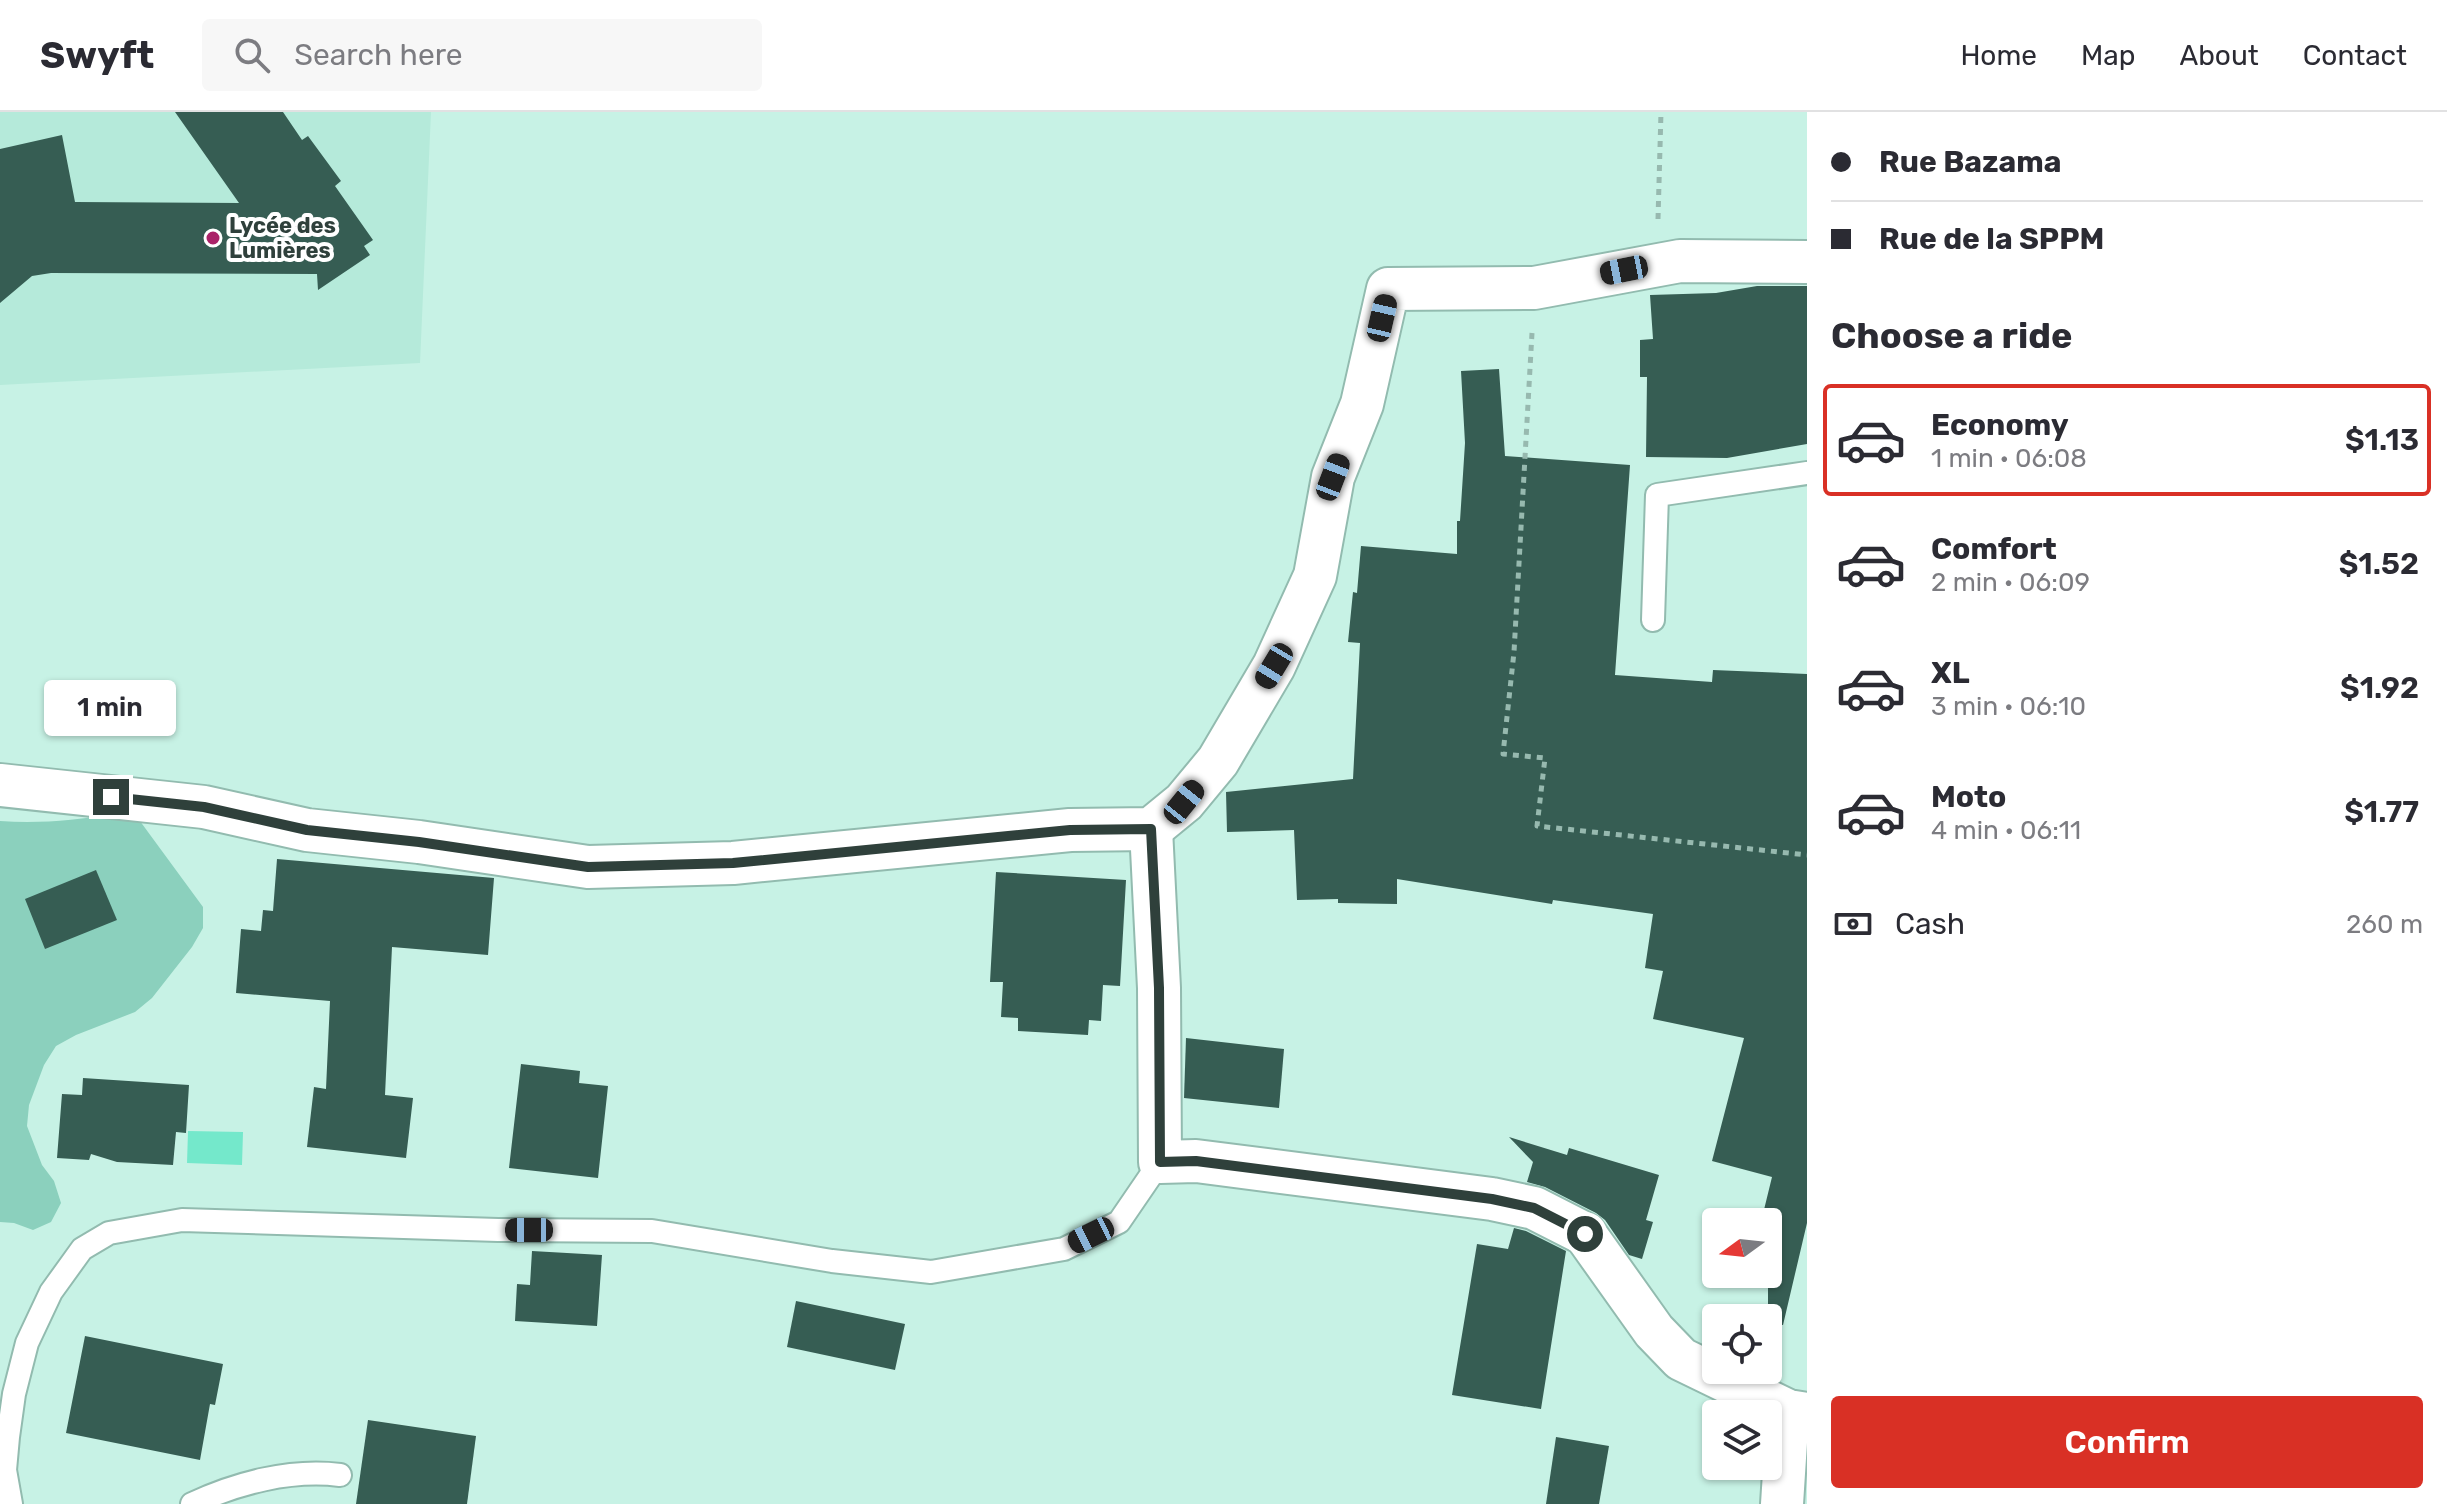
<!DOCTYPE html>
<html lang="en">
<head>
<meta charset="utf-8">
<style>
  :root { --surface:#fff; --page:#f7f7f7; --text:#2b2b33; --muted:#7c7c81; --line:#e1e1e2; --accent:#d93025 }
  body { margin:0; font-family:Rubik,sans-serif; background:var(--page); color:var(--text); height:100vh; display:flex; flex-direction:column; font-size:30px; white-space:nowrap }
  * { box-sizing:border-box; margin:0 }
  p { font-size:26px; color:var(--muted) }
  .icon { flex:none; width:44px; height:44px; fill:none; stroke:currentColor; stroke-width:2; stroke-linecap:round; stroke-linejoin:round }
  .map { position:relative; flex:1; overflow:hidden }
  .panel { display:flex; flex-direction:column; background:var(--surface); width:640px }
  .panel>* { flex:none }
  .hud { display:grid; align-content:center; height:176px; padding:0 24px; background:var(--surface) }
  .needle { width:52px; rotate:255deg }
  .controls { position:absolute; left:1702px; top:1096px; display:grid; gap:16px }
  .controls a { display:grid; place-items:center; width:80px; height:80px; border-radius:8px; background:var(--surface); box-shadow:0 2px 6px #0004; font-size:40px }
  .end { position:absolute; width:36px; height:36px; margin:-18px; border:10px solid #2f403b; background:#fff; box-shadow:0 0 0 4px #fff }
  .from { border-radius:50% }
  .bubble { position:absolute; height:56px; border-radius:8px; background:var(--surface); box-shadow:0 2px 6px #0004; font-size:26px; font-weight:600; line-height:56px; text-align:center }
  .car { position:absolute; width:24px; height:48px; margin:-24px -12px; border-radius:10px; box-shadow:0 0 6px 2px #0007; background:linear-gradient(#222 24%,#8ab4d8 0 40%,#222 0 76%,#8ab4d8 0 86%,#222 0) }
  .hud b { display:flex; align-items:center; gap:28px; height:76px; font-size:30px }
  .hud b+b { border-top:2px solid var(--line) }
  .hud i { width:20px; height:20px; background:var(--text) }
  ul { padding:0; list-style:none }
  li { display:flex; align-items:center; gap:24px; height:112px; margin:0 16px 12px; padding:0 8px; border:4px solid transparent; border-radius:8px }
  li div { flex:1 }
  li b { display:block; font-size:30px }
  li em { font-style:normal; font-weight:600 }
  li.on { border-color:var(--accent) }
  li>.icon { width:72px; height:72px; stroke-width:1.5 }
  h2 { padding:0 24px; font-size:36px; line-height:96px }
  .pay { display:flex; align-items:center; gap:20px; height:88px; padding:0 24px; font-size:30px }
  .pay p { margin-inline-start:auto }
  .primary-button { display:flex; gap:16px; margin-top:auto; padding:16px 24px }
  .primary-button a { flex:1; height:92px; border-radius:8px; background:var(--accent); color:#fff; font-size:32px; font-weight:600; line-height:92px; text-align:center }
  header { display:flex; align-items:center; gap:48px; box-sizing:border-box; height:112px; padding:0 40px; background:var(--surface); border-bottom:2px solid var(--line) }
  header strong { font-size:38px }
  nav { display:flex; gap:44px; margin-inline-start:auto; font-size:28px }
  .search { width:560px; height:72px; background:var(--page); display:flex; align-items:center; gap:20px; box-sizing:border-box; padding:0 28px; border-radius:8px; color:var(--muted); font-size:30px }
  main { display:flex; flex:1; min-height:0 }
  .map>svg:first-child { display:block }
  .built { fill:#b5eada }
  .green { fill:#8bd0bd }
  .water { fill:#74e8cb }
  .building { fill:#365d53 }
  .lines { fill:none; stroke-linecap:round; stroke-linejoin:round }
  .lane-casing { stroke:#92bbaf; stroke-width:26 }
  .street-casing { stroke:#92bbaf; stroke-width:46 }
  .path { stroke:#97b9af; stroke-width:5; stroke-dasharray:6 6; stroke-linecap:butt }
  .lane { stroke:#fff; stroke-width:22 }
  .street { stroke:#fff; stroke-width:42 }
  .route { stroke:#2f403b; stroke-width:10 }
  .poi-dot { fill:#aa2268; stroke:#fff; stroke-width:3 }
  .labels { text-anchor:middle; stroke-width:8; stroke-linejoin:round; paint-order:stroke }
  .poi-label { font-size:22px; font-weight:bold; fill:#2f403b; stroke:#fff; text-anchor:start }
</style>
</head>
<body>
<header>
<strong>Swyft</strong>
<div class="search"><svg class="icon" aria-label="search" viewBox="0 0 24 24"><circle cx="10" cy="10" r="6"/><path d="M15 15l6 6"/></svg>Search here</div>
<nav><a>Home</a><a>Map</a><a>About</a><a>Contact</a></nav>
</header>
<main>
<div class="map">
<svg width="1807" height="1392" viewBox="0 0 1807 1392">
  <rect width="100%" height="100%" fill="#c7f2e5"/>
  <path class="built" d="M0,0H431L420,251L0,273Z"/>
  <path class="green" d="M115,702L137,705L203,795V816L192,835L152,886L135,900L76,923L56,934L44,953L29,993L27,1014L42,1053L54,1069L61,1091L51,1110L33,1118L14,1111L0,1110V709C39,712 76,708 115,702Z"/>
  <path class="water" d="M188,1019L243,1020L242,1053L187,1051Z"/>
  <g class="building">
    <path d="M175,0H283L302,28L308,24L341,69L335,74L373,128L364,134L370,143L318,178L317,162L51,161L32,164L0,191V37L62,23L75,90L239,91Z"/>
    <path d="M1757,174H1807V332L1727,346L1646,345L1647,265H1640V228L1653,227L1650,183L1716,181Z"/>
    <path d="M1499,257L1505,344L1630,353L1615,563L1712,570L1713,558L1807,562V1111L1783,1213L1768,1211V1110H1761L1772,1065L1712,1049L1744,926L1653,907L1663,859L1645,856L1653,802L1553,788L1552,792L1397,767V792L1338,791V787L1297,788L1294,718L1227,720L1226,680L1353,667L1360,531L1348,530L1353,480L1357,481L1361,434L1457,442V409H1460L1465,331L1461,259Z"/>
    <path d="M277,747L494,766L488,843L392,835L385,983L413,986L406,1046L307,1035L314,975L326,977L330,889L236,881L241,817L261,819L263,798L273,799Z"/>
    <path d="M96,758L117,808L45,837L25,787Z"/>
    <path d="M996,760L1126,768L1120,874L1103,873L1101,909L1089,908L1088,923L1018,919V906L1001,905L1003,870H990Z"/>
    <path d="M1186,926L1284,937L1279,996L1184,986Z"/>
    <path d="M521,952L580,959L579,971L608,974L598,1066L509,1056Z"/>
    <path d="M83,966L189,973L186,1021L176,1020L173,1053L117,1050L91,1042L89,1048L57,1046L62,982L82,983Z"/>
    <path d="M1509,1025L1567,1043L1569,1036L1659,1063L1646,1108L1653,1110L1642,1147L1629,1143L1605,1108L1596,1101L1545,1075L1527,1070L1533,1050Z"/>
    <path d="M1514,1116L1526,1119L1566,1139L1541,1297L1452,1283L1477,1132L1508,1137Z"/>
    <path d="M532,1139L602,1143L597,1214L515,1209L517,1172L530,1173Z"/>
    <path d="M796,1189L905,1212L895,1258L787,1235Z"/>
    <path d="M85,1224L223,1252L215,1293L210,1292L200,1348L66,1321Z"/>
    <path d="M368,1308L476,1324L467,1392H356Z"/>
    <path d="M1556,1325L1609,1334L1599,1392H1546Z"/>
  </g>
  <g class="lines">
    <g class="lane-casing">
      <g id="lane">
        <path d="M1653,508L1657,383L1807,361"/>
        <path d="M11,1392L5,1358L8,1325L14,1282L27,1231L51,1180L82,1137L109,1121L182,1108L498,1118L652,1119L832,1149L931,1160L1064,1137L1119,1110L1160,1050"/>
        <path d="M192,1392C237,1371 290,1357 340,1363"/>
      </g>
    </g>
    <g class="street-casing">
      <g id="street">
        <path d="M0,673L204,695L307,718L419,730L588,755L733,751L1070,718L1151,717L1184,690L1218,649L1274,554L1315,464L1333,365L1362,292L1388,177L1534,176L1680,149L1807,150"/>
        <path d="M1151,717L1159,876L1160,1050L1196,1049L1492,1087L1534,1096L1585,1122L1654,1219L1681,1247L1788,1299L1807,1302"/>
        <path d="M1782,1392L1788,1299"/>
      </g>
    </g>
    <g class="path">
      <path d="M1658,107L1661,0"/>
      <path d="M1532,221L1514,540L1503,642L1545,646L1537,714L1807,743"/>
    </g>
    <use href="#lane" class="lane"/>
    <use href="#street" class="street"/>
  </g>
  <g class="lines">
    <path class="route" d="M111,685L204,695L307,718L419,730L588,755L733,751L1070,718L1151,717L1159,876L1160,1050L1196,1049L1492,1087L1534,1096L1585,1122"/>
  </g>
  <circle class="poi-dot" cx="213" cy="126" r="8"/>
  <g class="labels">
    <g class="poi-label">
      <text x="229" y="121">Lycée des<tspan x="229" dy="25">Lumières</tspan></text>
    </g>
  </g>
</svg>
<div class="controls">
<a><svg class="needle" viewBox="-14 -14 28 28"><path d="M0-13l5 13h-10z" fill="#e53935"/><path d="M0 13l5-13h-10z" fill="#7c7c81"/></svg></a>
<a><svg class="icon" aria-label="locate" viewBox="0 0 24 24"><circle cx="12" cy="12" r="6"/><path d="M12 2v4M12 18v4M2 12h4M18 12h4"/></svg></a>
<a><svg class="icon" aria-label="layers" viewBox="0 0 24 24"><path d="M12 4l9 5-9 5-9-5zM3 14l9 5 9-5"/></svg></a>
</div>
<i class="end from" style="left:1585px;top:1122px"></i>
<i class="end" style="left:111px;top:685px"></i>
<div class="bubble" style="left:44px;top:568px;width:132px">1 min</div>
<i class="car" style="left:1624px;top:158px;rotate:259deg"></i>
<i class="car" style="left:1382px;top:206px;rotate:13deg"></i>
<i class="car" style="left:1333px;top:365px;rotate:21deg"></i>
<i class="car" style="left:1274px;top:554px;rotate:211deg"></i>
<i class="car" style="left:1184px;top:690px;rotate:39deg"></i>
<i class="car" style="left:529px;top:1118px;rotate:270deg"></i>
<i class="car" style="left:1091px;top:1123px;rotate:244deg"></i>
</div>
<section class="panel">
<div class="hud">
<b><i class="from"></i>Rue Bazama</b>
<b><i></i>Rue de la SPPM</b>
</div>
<h2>Choose a ride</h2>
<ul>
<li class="on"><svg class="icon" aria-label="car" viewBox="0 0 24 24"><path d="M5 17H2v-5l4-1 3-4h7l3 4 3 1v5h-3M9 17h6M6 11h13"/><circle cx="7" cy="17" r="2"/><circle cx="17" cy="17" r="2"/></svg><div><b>Economy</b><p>1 min · 06:08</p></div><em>$1.13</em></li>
<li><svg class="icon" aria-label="car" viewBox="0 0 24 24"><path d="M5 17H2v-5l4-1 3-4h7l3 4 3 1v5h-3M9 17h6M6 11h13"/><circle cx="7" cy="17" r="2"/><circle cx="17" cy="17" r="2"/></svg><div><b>Comfort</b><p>2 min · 06:09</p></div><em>$1.52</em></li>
<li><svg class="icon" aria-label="car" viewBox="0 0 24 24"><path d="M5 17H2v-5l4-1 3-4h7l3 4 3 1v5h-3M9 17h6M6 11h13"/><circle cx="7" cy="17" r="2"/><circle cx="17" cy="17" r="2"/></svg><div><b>XL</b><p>3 min · 06:10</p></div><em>$1.92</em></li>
<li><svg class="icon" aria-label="car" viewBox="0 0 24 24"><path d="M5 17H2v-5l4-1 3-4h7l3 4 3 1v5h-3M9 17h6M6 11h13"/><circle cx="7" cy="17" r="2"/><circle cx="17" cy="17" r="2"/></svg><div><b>Moto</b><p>4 min · 06:11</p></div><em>$1.77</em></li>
</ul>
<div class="pay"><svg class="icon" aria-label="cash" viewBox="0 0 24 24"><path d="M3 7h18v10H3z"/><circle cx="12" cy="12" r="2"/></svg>Cash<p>260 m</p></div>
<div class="primary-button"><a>Confirm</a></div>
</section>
</main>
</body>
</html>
